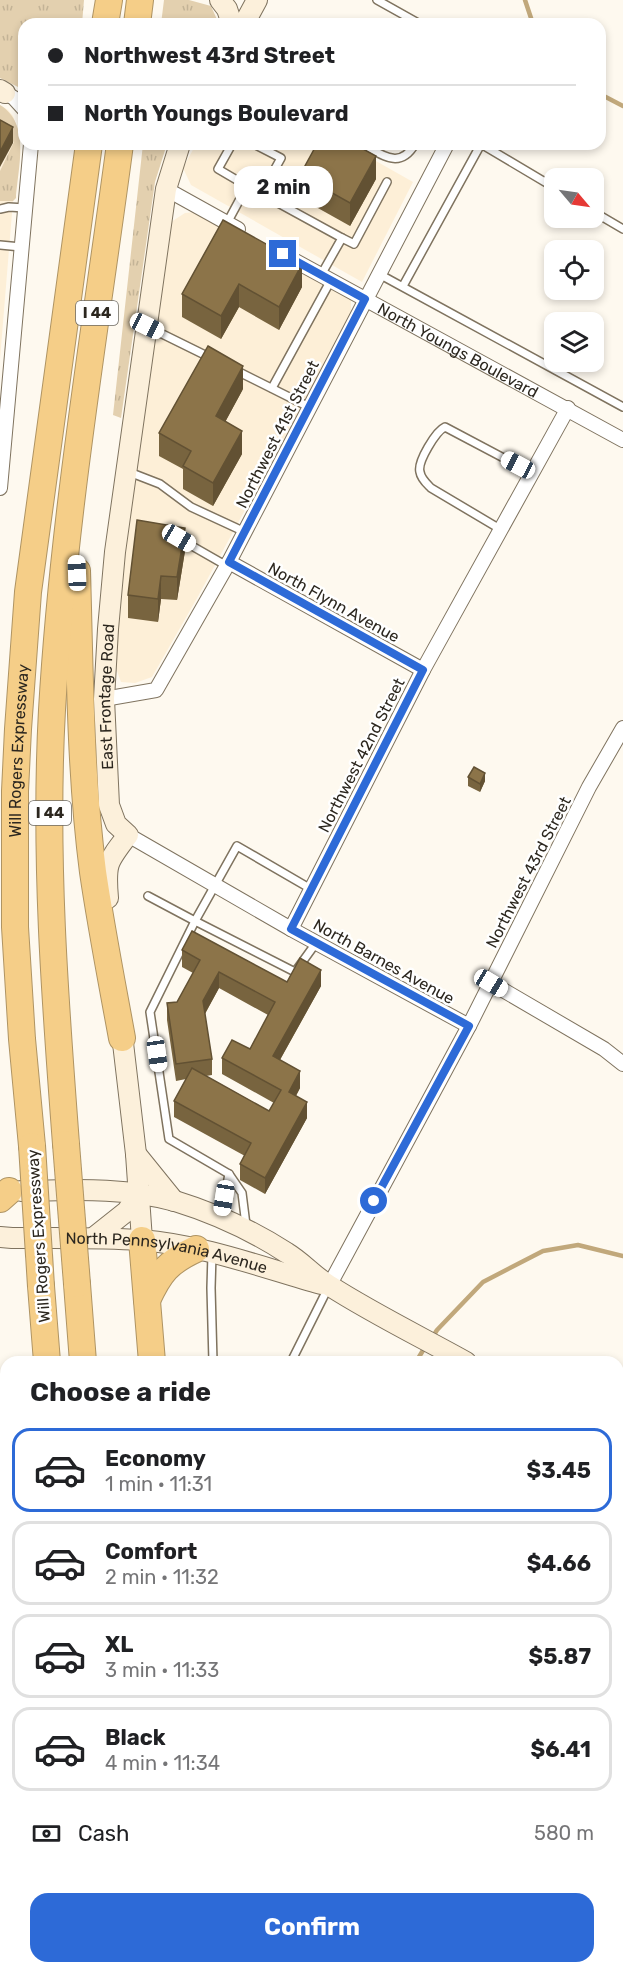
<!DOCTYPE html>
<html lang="en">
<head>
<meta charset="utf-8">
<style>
  :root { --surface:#fff; --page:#f6f6f6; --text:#202124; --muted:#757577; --line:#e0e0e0; --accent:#2d6ad7 }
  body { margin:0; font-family:Rubik,sans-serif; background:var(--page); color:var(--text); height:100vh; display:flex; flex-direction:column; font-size:22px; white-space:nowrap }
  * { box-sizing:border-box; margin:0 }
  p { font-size:20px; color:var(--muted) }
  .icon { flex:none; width:33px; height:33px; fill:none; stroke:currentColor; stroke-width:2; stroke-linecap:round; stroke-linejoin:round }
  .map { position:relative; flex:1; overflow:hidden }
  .side { position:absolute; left:0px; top:1356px; width:624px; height:618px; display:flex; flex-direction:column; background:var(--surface); border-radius:18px 18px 0 0; box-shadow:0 3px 9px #0003 }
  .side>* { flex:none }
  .hud { position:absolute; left:18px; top:18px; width:588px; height:132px; border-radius:18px; box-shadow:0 3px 9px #0003; display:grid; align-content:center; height:132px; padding:0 30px; background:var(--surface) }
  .needle { width:39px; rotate:119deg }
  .fabs { position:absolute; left:544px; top:168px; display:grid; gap:12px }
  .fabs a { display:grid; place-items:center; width:60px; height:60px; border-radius:12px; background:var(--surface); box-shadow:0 3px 9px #0003; font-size:30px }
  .end { position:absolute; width:27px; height:27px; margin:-14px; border:8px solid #2d6ad7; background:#fff; box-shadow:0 0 0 3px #fff }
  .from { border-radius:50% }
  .bubble { position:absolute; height:42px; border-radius:18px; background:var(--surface); box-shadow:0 3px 9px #0003; font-size:20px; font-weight:700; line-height:42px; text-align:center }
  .car { position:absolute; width:18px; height:36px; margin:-18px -9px; border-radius:8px; box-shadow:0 0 4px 2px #0007; background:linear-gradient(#fff 24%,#345 0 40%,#fff 0 76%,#345 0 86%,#fff 0) }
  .hud b { display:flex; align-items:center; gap:21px; height:57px; font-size:22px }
  .hud b+b { border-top:2px solid var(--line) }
  .hud i { width:15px; height:15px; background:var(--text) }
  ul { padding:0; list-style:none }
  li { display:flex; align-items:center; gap:18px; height:84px; margin:0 12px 9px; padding:0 18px; border:3px solid var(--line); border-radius:18px }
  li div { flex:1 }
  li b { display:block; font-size:22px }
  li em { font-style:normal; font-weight:700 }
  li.on { border-color:var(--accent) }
  li>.icon { width:54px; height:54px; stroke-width:1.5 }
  h2 { padding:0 30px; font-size:27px; line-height:72px }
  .pay { display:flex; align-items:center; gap:15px; height:66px; padding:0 30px; font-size:22px }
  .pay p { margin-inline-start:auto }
  .action { display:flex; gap:12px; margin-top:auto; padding:12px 30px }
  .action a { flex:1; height:69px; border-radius:18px; background:var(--accent); color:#fff; font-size:24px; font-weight:700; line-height:69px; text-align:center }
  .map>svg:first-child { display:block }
  .built { fill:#fdefd7 }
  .grass { fill:url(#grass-tufts) }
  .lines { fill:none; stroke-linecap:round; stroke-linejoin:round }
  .stream { stroke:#c1a87b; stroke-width:4.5 }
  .lane-casing { stroke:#7f735f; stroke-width:10 }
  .street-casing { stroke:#7f735f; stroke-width:16 }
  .secondary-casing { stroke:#7f735f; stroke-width:22 }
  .highway-casing { stroke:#af9463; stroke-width:28 }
  .lane { stroke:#fff; stroke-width:7 }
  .street { stroke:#fff; stroke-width:14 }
  .secondary { stroke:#fcf0db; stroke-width:20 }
  .highway { stroke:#f5ce88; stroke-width:26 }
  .highway-bridge-casing { stroke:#af9463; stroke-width:28; stroke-linecap:butt }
  .highway-bridge { stroke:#f5ce88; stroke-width:26 }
  .wall { fill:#78643f; fill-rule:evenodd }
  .shaded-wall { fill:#625133 }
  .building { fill:#8c7449; stroke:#625133; stroke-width:1.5 }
  .route { stroke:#2d6ad7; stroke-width:8 }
  .labels { text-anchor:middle; stroke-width:5; stroke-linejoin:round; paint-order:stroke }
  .shield { fill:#fff; stroke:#6b6862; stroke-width:1.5 }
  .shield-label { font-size:15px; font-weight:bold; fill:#2c271f }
  .street-label { font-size:16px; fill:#2c271f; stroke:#fff }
</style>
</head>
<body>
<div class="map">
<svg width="623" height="1974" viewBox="0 0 623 1974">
  <defs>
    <pattern id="grass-tufts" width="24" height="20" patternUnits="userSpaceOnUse" patternTransform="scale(1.5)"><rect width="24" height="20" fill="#e3d0af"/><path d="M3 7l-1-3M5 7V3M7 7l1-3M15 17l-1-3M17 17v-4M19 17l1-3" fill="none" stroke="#c3b396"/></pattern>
  </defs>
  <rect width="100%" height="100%" fill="#fef9ef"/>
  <g class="built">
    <path d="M0,105L8,110L13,116L20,137L13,201L0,359Z"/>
    <path d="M196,144H346L413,182L362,282L191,185L183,168Z"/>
    <path d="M195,212L351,300V315L196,600L152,677L135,683L121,682L113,660L118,592L171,222L185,213Z"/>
  </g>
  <g class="grass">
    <path d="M0,0H84L82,24H24V90L0,78Z"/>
    <path d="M164,0H189L211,6L219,24H161Z"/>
    <path d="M0,105C31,124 18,167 16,198L13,201H0V171L14,142L0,132Z"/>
    <path d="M143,144H167L155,182L121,418L113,415Z"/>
  </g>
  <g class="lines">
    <g class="stream">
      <path d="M525,0L533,24"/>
      <path d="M600,94L623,106"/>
      <path d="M432,1338L437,1330L483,1282L543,1251L578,1245L623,1256"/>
      <path d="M416,1362L425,1347"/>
      <path d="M0,1671L6,1676"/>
      <path d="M0,1708L6,1682"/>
    </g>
    <g class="lane-casing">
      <g id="lane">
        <path d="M377,0L420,24"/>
        <path d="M232,144L218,169L247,186"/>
        <path d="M254,144L281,158L261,194"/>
        <path d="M362,144C382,155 400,170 415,144"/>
        <path d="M481,144L555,188"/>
        <path d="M0,209L9,207L25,208"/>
        <path d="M594,212L623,229"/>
        <path d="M227,223L247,186L342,238L321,275"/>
        <path d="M342,238L354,244L387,182"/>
        <path d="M0,245L21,247"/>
        <path d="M379,274L623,407"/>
        <path d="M403,286L481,144"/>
        <path d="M148,327L211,358"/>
        <path d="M237,371L309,407"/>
        <path d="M272,388L331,280"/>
        <path d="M129,472L160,484L191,507L245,532"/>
        <path d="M500,529L431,488C427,484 421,479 420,472C417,462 436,431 445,427L532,473"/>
        <path d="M178,538L227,566"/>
        <path d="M148,896L195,921L237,846L311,889"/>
        <path d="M221,1216L229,1174"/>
        <path d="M246,1225L242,1193L229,1174L169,1139L150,1012L195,921L295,972L316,943"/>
        <path d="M212,1254L211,1288L213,1362"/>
        <path d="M291,1362L328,1288"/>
      </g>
    </g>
    <g class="street-casing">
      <g id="street">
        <path d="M5,93L14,98L24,109"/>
        <path d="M166,189L238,229"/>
        <path id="s1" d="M288,257L623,440"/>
        <path d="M0,488L31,144"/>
        <path d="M229,562L423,670"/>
        <path d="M104,699L156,690L229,562L447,144"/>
        <path d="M128,835L291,929L469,1026"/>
        <path d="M291,929L423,670L568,408"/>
        <path d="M491,983L604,1049L623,1064"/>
        <path d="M329,1286L469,1026L589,787L623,728"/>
        <path d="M0,1509L6,1536"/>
        <path d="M0,1960L6,1944"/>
        <path d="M133,1968L136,1974"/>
        <path d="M516,1968L521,1974"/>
      </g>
    </g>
    <g class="secondary-casing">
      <g id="secondary">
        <path d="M220,0L227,9L232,24"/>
        <path d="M244,24L257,0"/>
        <path d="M0,90L5,93"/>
        <path id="s2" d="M108,898C105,864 107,862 128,835L116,824L109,805L104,699L108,629L115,552L166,189L180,144"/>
        <path d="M121,1026L136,1154L142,1240"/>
        <path d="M136,1154L174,1201"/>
        <path d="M21,1191C72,1190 125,1187 175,1201C214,1213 253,1231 287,1253C302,1262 315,1277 330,1286C372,1313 421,1337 466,1362"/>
        <path id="s3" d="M0,1237L12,1238C55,1238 98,1237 141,1240C203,1245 261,1267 321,1284"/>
        <path d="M93,1238L127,1211L139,1193"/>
        <path d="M618,1447L623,1450"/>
      </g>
    </g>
    <g class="highway-casing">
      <g id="highway">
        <path d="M105,24L109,0"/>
        <path d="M137,24L140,0"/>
        <path d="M77,571C80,671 80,772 93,872C101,927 112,983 122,1038"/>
        <path d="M66,1144C55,1000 44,855 52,710C63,520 95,332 120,144"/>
        <path id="s4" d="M32,1146L22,1039L15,927V791L18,729L28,592L89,144"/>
        <path d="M0,1199L9,1191"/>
        <path d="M142,1240L152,1362"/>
        <path d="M77,1284L83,1362"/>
        <path d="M41,1286L47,1362"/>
        <path d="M147,1300C160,1272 168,1262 196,1249"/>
        <path d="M0,1393L6,1420"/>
        <path d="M244,1968L248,1974"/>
        <path d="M288,1968L292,1974"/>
      </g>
    </g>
    <use href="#lane" class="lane"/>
    <use href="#street" class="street"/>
    <use href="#secondary" class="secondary"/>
    <use href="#highway" class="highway"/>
    <g class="highway-bridge-casing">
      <g id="highway-bridge">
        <path d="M66,1144L77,1284"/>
        <path d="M32,1146L41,1286"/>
      </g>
    </g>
    <use href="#highway-bridge" class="highway-bridge"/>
  </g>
  <g class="wall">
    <path d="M300,175L376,179L350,226L300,198Z"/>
    <path d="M223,220L302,287L279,330L239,307L221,339L182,317V294Z"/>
    <path d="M243,389L225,422L242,454L213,506L183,489V469L159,456V433Z"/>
    <path d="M185,551L177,600L161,599L158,622L128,618V595Z"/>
    <path d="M468,777L485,781L480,792L468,786Z"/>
    <path d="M182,950L287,982L321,986L280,1060L300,1088L296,1096L307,1118L265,1194L240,1180V1164L245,1156L174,1117V1101L186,1079L176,1081L167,1020V1003L177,1002L193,973L182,967ZM219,988L268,1015L250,1049L222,1058V1074L274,1103L269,1111L206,1076L212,1075V1059L205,1014Z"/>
    <path d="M618,1486L623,1489V1518L618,1515Z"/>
    <path d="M618,1838L623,1843V1883L618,1877Z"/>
    <path d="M559,1968H610L616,1974H564Z"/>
  </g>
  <g class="shaded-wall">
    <path d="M13,127V143L0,167V152Z"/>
    <path d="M376,156V179L350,226V203Z"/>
    <path d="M302,264V287L279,330V307Z"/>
    <path d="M239,284V307L221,339V316Z"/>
    <path d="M243,366V389L216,439V416Z"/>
    <path d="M242,431V454L213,506V483Z"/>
    <path d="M185,528V551L177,600V577Z"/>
    <path d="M161,576V599L158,622V599Z"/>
    <path d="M485,773V781L480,792V784Z"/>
    <path d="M321,970V986L273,1072V1056Z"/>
    <path d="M219,972V988L203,1017V1001Z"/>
    <path d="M300,1071V1088L289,1108V1092Z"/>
    <path d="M307,1102V1118L265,1194V1178Z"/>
    <path d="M623,1705V1713L618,1722V1713Z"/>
  </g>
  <g class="building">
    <path d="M0,120L13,127L0,152Z"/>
    <path d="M317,144H354L376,156L350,203L300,175Z"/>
    <path d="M223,220L302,264L279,307L239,284L221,316L182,294Z"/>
    <path d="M208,346L243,366L216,416L242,431L213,483L183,466L191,451L159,433Z"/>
    <path d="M137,520L185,528L177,577L161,576L158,599L128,595Z"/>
    <path d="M474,767L485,773L480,784L468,777Z"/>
    <path d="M192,931L287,982L300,958L321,970L273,1056L300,1071L289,1092L307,1102L265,1178L240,1164L251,1143L174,1101L192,1068L269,1111L281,1090L222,1058L232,1040L250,1049L275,1002L219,972L203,1001L212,1059L176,1064L167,1003L177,1002L200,960L182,950Z"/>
    <path d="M618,1486L623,1489V1509L618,1507Z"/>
    <path d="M623,1640V1705L618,1713V1643L621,1644Z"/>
    <path d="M618,1838L623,1843V1875L618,1869Z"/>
    <path d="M442,1968H479L484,1974H441L438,1971Z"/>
    <path d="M567,1968H610L616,1974H572Z"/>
  </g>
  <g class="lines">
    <path class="route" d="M283,254L365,299L229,562L423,670L291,929L469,1026L374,1201"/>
  </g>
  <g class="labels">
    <g class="shield">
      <rect x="76" y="301" width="42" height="24" rx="4.5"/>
      <rect x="29" y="801" width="42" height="24" rx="4.5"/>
    </g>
    <g class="shield-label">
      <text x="97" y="318">I 44</text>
      <text x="50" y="818">I 44</text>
    </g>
    <g class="street-label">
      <text dy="6" stroke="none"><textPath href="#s1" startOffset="194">North Youngs Boulevard</textPath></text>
      <text transform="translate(277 434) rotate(-63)" y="6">Northwest 41st Street</text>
      <text transform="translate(334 602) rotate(29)" y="6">North Flynn Avenue</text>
      <text dy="6" stroke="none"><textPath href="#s2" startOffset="214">East Frontage Road</textPath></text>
      <text dy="6" stroke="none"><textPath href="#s4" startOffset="396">Will Rogers Expressway</textPath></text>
      <text transform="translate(361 755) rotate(-63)" y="6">Northwest 42nd Street</text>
      <text transform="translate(528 872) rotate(-63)" y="6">Northwest 43rd Street</text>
      <text transform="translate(384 961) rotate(29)" y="6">North Barnes Avenue</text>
      <text transform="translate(38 1236) rotate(-94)" y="6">Will Rogers Expressway</text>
      <text dy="6" stroke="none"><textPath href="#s3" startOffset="168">North Pennsylvania Avenue</textPath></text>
    </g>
  </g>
</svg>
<div class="fabs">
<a><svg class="needle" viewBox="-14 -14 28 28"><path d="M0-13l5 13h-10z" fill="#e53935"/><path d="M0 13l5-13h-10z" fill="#757577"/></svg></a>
<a><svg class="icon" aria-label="locate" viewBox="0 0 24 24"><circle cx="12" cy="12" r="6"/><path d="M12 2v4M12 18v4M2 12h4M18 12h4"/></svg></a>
<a><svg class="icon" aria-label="layers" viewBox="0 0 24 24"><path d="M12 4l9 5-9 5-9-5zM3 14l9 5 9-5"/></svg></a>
</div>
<i class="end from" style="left:374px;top:1201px"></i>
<i class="end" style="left:283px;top:254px"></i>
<div class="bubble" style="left:234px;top:166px;width:99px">2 min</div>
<i class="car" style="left:147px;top:326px;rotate:116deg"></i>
<i class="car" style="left:518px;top:465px;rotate:298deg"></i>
<i class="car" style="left:179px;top:538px;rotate:120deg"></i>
<i class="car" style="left:77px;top:573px;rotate:358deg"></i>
<i class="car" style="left:491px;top:983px;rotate:121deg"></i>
<i class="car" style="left:157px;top:1054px;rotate:172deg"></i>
<i class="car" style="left:224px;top:1198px;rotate:189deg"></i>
<div class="hud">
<b><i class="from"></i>Northwest 43rd Street</b>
<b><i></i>North Youngs Boulevard</b>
</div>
<section class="side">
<h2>Choose a ride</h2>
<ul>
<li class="on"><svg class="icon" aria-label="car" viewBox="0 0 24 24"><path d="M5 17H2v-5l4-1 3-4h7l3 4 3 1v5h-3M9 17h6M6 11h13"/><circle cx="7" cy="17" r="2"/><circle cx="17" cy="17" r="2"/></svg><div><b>Economy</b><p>1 min · 11:31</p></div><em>$3.45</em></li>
<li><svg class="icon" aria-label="car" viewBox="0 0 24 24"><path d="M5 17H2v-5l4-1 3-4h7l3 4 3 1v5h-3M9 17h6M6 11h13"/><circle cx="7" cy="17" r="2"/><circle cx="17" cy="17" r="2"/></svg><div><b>Comfort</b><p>2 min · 11:32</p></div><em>$4.66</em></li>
<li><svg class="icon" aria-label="car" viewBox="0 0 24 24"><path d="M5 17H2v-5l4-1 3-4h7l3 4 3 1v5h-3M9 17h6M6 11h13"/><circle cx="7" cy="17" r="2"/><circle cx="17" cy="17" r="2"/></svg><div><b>XL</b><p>3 min · 11:33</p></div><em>$5.87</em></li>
<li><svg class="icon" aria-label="car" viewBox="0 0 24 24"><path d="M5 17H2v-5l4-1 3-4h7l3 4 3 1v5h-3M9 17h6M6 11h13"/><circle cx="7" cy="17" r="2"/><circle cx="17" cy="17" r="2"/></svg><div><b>Black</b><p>4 min · 11:34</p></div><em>$6.41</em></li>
</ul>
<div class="pay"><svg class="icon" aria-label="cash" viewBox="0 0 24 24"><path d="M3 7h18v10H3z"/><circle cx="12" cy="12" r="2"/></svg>Cash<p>580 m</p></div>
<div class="action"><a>Confirm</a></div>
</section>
</div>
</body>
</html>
